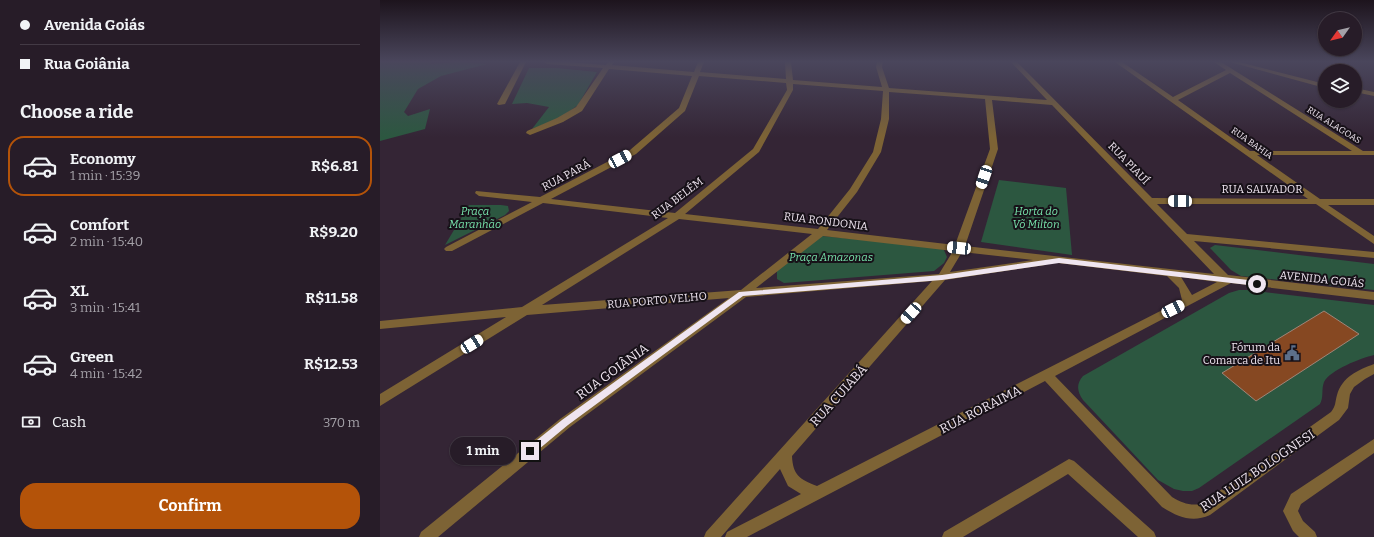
<!DOCTYPE html>
<html lang="en">
<head>
<meta charset="utf-8">
<style>
  :root { --surface:#271c28; --page:#2f2530; --text:#f1f3f6; --muted:#a4a1a8; --line:#433a45; --accent:#b45309 }
  body { margin:0; font-family:Bitter,serif; background:var(--page); color:var(--text); height:100vh; display:flex; flex-direction:column; font-size:15px; white-space:nowrap }
  * { box-sizing:border-box; margin:0 }
  p { font-size:13px; color:var(--muted) }
  .icon { flex:none; width:22px; height:22px; fill:none; stroke:currentColor; stroke-width:2; stroke-linecap:round; stroke-linejoin:round }
  .map { position:relative; flex:1; overflow:hidden }
  .panel { display:flex; flex-direction:column; background:var(--surface); width:380px }
  .panel>* { flex:none }
  .banner { display:grid; align-content:center; height:88px; padding:0 20px; background:var(--surface) }
  .needle { width:26px; rotate:236deg }
  .tools { position:absolute; left:938px; top:12px; display:grid; gap:8px }
  .tools a { display:grid; place-items:center; width:44px; height:44px; border-radius:50%; background:var(--surface); box-shadow:0 1px 3px #0004,0 0 0 1px var(--line); font-size:20px }
  .end { position:absolute; width:18px; height:18px; margin:-9px; border:5px solid #efe5f0; background:#111; box-shadow:0 0 0 2px #111 }
  .from { border-radius:50% }
  .bubble { position:absolute; height:28px; border-radius:14px; background:var(--surface); box-shadow:0 1px 3px #0004,0 0 0 1px var(--line); font-size:13px; font-weight:700; line-height:28px; text-align:center }
  .car { position:absolute; width:12px; height:24px; margin:-12px -6px; border-radius:5px; box-shadow:0 0 3px 1px #0007; background:linear-gradient(#fff 24%,#345 0 40%,#fff 0 76%,#345 0 86%,#fff 0) }
  .banner b { display:flex; align-items:center; gap:14px; height:38px; font-size:15px }
  .banner b+b { border-top:1px solid var(--line) }
  .banner i { width:10px; height:10px; background:var(--text) }
  ul { padding:0; list-style:none }
  li { display:flex; align-items:center; gap:12px; height:60px; margin:0 8px 6px; padding:0 12px; border:2px solid transparent; border-radius:16px }
  li div { flex:1 }
  li b { display:block; font-size:15px }
  li em { font-style:normal; font-weight:700 }
  li.active { border-color:var(--accent) }
  li>.icon { width:36px; height:36px; stroke-width:1.5 }
  h2 { padding:0 20px; font-size:18px; line-height:48px }
  .pay { display:flex; align-items:center; gap:10px; height:44px; padding:0 20px; font-size:15px }
  .pay p { margin-inline-start:auto }
  .primary-button { display:flex; gap:8px; margin-top:auto; padding:8px 20px }
  .primary-button a { flex:1; height:46px; border-radius:16px; background:var(--accent); color:#fff; font-size:16px; font-weight:700; line-height:46px; text-align:center }
  main { display:flex; flex:1; min-height:0 }
  .map>svg:first-child { display:block }
  .green { fill:#2c5740 }
  .building { fill:#864822; stroke:#9e8578 }
  .lines { fill:none; stroke-linecap:round; stroke-linejoin:round }
  .minor { fill:#7d6335; fill-rule:evenodd }
  .route { fill:#efe5f0 }
  .labels { text-anchor:middle; stroke-width:4; stroke-linejoin:round; paint-order:stroke }
  .far-street-label { font-size:9px; fill:#efe5f0; stroke:#171118 }
  .street-label { font-size:11px; fill:#efe5f0; stroke:#171118 }
  .park-label { font-size:11px; font-style:italic; fill:#78e4ac; stroke:#171118 }
  .poi-label { font-size:11px; fill:#efe5f0; stroke:#171118; text-anchor:end }
  .near-street-label { font-size:13px; fill:#efe5f0; stroke:#171118 }
</style>
</head>
<body>
<main>
<section class="panel">
<div class="banner">
<b><i class="from"></i>Avenida Goiás</b>
<b><i></i>Rua Goiânia</b>
</div>
<h2>Choose a ride</h2>
<ul>
<li class="active"><svg class="icon" aria-label="car" viewBox="0 0 24 24"><path d="M5 17H2v-5l4-1 3-4h7l3 4 3 1v5h-3M9 17h6M6 11h13"/><circle cx="7" cy="17" r="2"/><circle cx="17" cy="17" r="2"/></svg><div><b>Economy</b><p>1 min · 15:39</p></div><em>R$6.81</em></li>
<li><svg class="icon" aria-label="car" viewBox="0 0 24 24"><path d="M5 17H2v-5l4-1 3-4h7l3 4 3 1v5h-3M9 17h6M6 11h13"/><circle cx="7" cy="17" r="2"/><circle cx="17" cy="17" r="2"/></svg><div><b>Comfort</b><p>2 min · 15:40</p></div><em>R$9.20</em></li>
<li><svg class="icon" aria-label="car" viewBox="0 0 24 24"><path d="M5 17H2v-5l4-1 3-4h7l3 4 3 1v5h-3M9 17h6M6 11h13"/><circle cx="7" cy="17" r="2"/><circle cx="17" cy="17" r="2"/></svg><div><b>XL</b><p>3 min · 15:41</p></div><em>R$11.58</em></li>
<li><svg class="icon" aria-label="car" viewBox="0 0 24 24"><path d="M5 17H2v-5l4-1 3-4h7l3 4 3 1v5h-3M9 17h6M6 11h13"/><circle cx="7" cy="17" r="2"/><circle cx="17" cy="17" r="2"/></svg><div><b>Green</b><p>4 min · 15:42</p></div><em>R$12.53</em></li>
</ul>
<div class="pay"><svg class="icon" aria-label="cash" viewBox="0 0 24 24"><path d="M3 7h18v10H3z"/><circle cx="12" cy="12" r="2"/></svg>Cash<p>370 m</p></div>
<div class="primary-button"><a>Confirm</a></div>
</section>
<div class="map">
<svg width="994" height="537" viewBox="0 0 994 537">
  <rect width="100%" height="100%" fill="#342535"/>
  <g class="green">
    <path d="M0,62H52L49,64L78,62L107,64L61,76L38,89L24,112L28,116L50,109L45,129L0,141Z"/>
    <path d="M149,68H177L217,72L198,105L182,117L152,129L169,107L147,103L132,104Z"/>
    <path d="M619,180L686,188L692,255L601,242Z"/>
    <path d="M89,205H121L128,206L129,211L125,215L65,245Z"/>
    <path d="M442,236L558,247L564,250L567,257L564,263L554,271L404,283L397,279V270Z"/>
    <path d="M835,245L994,264V290L861,276L851,270L830,248Z"/>
    <path d="M859,290H867L994,305V355C981,358 950,370 944,382C941,390 944,397 940,404L819,488L812,491H803L794,489L778,480L703,400C697,391 696,384 703,376L849,293Z"/>
  </g>
  <path class="building" d="M944,311L979,334L876,401L842,373Z"/>
  <g class="lines">
    <g class="minor">
      <path d="M140,62H146L125,104L119,105L117,104Z"/>
      <path d="M164,62H187L226,65L228,62H234L232,65L314,72L318,62H324L320,72L406,79L405,62H411L413,80L502,87L496,67L497,62H503L502,67L509,88L667,100L631,62H637L772,198L928,199L735,62H742L793,97L846,70L834,62H841L983,151H994V155H877L940,199H994V205H948L994,236V244L936,204H777L807,234L994,252V258L814,241L848,275L994,292V300L851,283L675,376L792,497C802,503 810,506 821,504L951,412C956,406 955,402 957,395C962,377 978,370 994,364V374L985,379L974,387L970,394L968,408L959,420L830,515C812,523 798,517 782,507L665,381L367,537H345L347,532L421,494L408,486L400,469L341,537H324L326,532L552,281L366,297L190,427L58,537H39L41,532L180,419L349,298L147,315L0,406V394L126,317L0,329V321L142,307L288,218L163,203L72,251H66L64,249L66,247L152,202L99,196L95,193L96,191L160,197L250,150L299,108L312,76L229,69L202,111L183,122L150,135L146,133L147,131L177,118L196,107L223,68L167,64ZM850,73L972,151H870L798,100ZM319,76L406,83L407,90L373,149L295,213L171,199L256,154L305,111ZM413,84L503,91L501,119L493,152L470,189L438,229L305,214L379,152L413,90ZM509,92L605,99L610,149L575,245L447,230L477,192L501,152L509,119ZM612,100L672,105L834,274L585,246L618,149ZM299,219L432,234L361,290L162,305ZM443,236L573,251L559,274L376,288ZM582,252L653,260L570,272ZM670,262L787,276L799,288L802,300L437,486C419,479 413,475 412,456L565,280L665,265ZM801,277L837,282L812,295Z"/>
      <path d="M850,62H859L945,84V88Z"/>
      <path d="M975,88L994,92V96L975,92Z"/>
      <path d="M994,439V453L921,504L918,511L923,521L935,532L937,537H919L913,531L903,511L911,494Z"/>
      <path d="M689,459L694,461L774,532L776,537H758L688,474L583,537H562L564,532Z"/>
    </g>
  </g>
  <linearGradient id="sky" x2="0" y2="1"><stop stop-color="#1d141d"/><stop offset="0.45" stop-color="#4a465c"/><stop offset="1" stop-color="#4a465c" stop-opacity="0"/></linearGradient>
  <rect width="994" height="137" fill="url(#sky)"/>
  <path class="route" d="M679,258L877,281L880,284L877,286L679,263L562,280L363,296L188,425L153,454H147L146,451L147,448L182,420L359,292L562,275Z"/>
  <defs>
    <g id="civic-bare" transform="scale(1.2)"><path d="M-.6-6.5H3V-4.5H.6V-3L4-1V1h2V6H-6V1h2V-1L-.6-3ZM-1.2 2.5V6h2.4V2.5Z" fill="#5c6f8a" stroke="#171118" stroke-width="2.5" paint-order="stroke"/></g>
  </defs>
  <g fill-rule="evenodd">
    <use href="#civic-bare" x="912" y="353"/>
  </g>
  <g class="labels">
    <g class="far-street-label">
      <text transform="translate(954 125) rotate(32)" y="3">RUA ALAGOAS</text>
      <text transform="translate(872 143) rotate(35)" y="3">RUA BAHIA</text>
    </g>
    <g class="street-label">
      <text transform="translate(749 163) rotate(46)" y="4">RUA PIAUÍ</text>
      <text transform="translate(186 175) rotate(-28)" y="4">RUA PARÁ</text>
      <text x="882" y="193">RUA SALVADOR</text>
      <text transform="translate(297 198) rotate(-37)" y="4">RUA BELÉM</text>
      <text transform="translate(446 221) rotate(7)" y="4">RUA RONDONIA</text>
      <text transform="translate(942 279) rotate(6)" y="4">AVENIDA GOIÁS</text>
      <text transform="translate(277 300) rotate(-5)" y="4">RUA PORTO VELHO</text>
    </g>
    <g class="park-label">
      <text x="95" y="215">Praça<tspan x="95" dy="13">Maranhão</tspan></text>
      <text x="656" y="215">Horta do<tspan x="656" dy="13">Võ Milton</tspan></text>
      <text x="451" y="261">Praça Amazonas</text>
    </g>
    <g class="poi-label">
      <text x="900" y="351">Fórum da<tspan x="900" dy="13">Comarca de Itu</tspan></text>
    </g>
    <g class="near-street-label">
      <text transform="translate(232 371) rotate(-36)" y="5">RUA GOIÂNIA</text>
      <text transform="translate(458 395) rotate(-48)" y="5">RUA CUIABÁ</text>
      <text transform="translate(600 409) rotate(-27)" y="5">RUA RORAIMA</text>
      <text transform="translate(877 470) rotate(-34)" y="5">RUA LUIZ BOLOGNESI</text>
    </g>
  </g>
</svg>
<div class="tools">
<a><svg class="needle" viewBox="-14 -14 28 28"><path d="M0-13l5 13h-10z" fill="#e53935"/><path d="M0 13l5-13h-10z" fill="#a4a1a8"/></svg></a>
<a><svg class="icon" aria-label="layers" viewBox="0 0 24 24"><path d="M12 4l9 5-9 5-9-5zM3 14l9 5 9-5"/></svg></a>
</div>
<i class="end from" style="left:877px;top:284px"></i>
<i class="end" style="left:150px;top:451px"></i>
<div class="bubble" style="left:70px;top:437px;width:66px">1 min</div>
<i class="car" style="left:240px;top:159px;rotate:62deg"></i>
<i class="car" style="left:604px;top:177px;rotate:199deg"></i>
<i class="car" style="left:800px;top:201px;rotate:271deg"></i>
<i class="car" style="left:579px;top:248px;rotate:276deg"></i>
<i class="car" style="left:793px;top:309px;rotate:63deg"></i>
<i class="car" style="left:531px;top:313px;rotate:222deg"></i>
<i class="car" style="left:92px;top:344px;rotate:58deg"></i>
</div>
</main>
</body>
</html>
